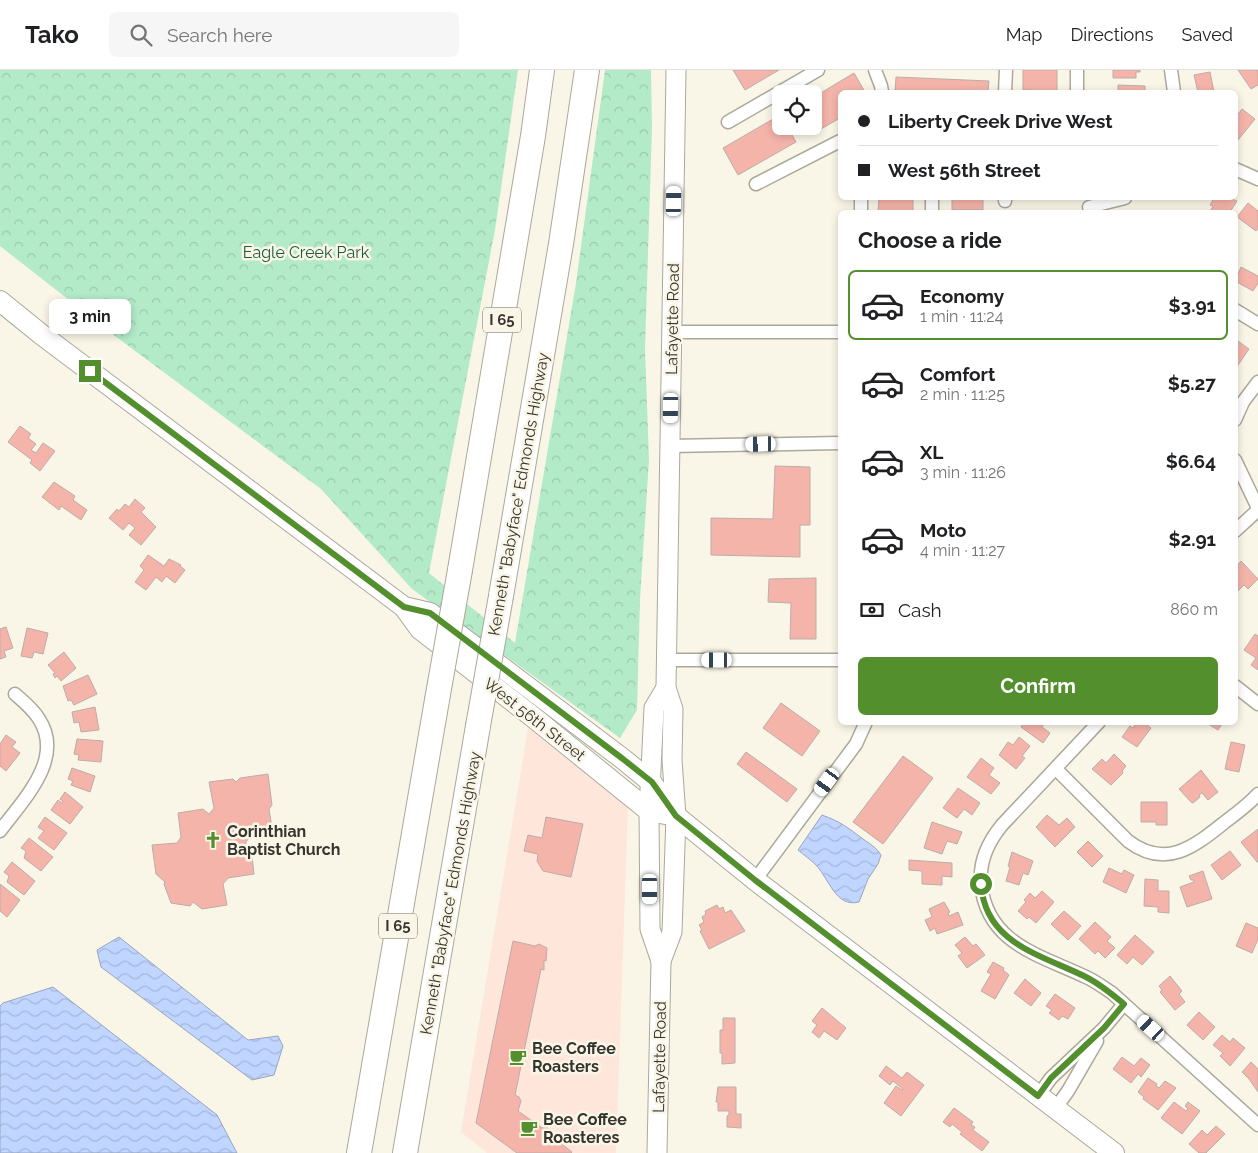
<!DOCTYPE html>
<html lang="en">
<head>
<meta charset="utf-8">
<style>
  :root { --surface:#fff; --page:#f6f6f6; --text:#202124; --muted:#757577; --line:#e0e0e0; --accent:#548f2d }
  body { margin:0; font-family:Raleway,sans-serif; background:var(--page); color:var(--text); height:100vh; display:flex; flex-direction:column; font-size:19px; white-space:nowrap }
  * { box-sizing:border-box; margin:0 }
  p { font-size:16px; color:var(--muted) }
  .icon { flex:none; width:28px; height:28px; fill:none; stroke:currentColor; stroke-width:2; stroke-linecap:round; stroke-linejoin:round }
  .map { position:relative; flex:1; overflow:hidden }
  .details { position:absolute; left:838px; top:140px; width:400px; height:515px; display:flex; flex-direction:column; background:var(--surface); border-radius:8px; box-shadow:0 2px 8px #0003 }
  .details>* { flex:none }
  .top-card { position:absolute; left:838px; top:20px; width:400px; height:110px; border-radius:8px; box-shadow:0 2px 8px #0003; display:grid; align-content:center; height:110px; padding:0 20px; background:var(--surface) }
  .fabs { position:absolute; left:772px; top:15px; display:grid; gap:10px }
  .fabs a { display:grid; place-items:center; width:50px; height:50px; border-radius:8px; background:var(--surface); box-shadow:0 2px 8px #0003; font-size:25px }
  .end { position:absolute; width:22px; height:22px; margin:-11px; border:6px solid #548f2d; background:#fff; box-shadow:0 0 0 2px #fff }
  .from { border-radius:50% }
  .bubble { position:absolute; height:35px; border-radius:8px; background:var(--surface); box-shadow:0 2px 8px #0003; font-size:16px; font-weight:700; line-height:35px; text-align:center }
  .car { position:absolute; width:15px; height:30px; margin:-15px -8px; border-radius:6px; box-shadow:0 0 4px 1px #0007; background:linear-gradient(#fff 24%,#345 0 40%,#fff 0 76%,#345 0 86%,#fff 0) }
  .top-card b { display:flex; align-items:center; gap:18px; height:48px; font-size:19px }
  .top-card b+b { border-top:1px solid var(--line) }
  .top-card i { width:12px; height:12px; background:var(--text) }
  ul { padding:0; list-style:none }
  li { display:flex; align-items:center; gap:15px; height:70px; margin:0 10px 8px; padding:0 10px; border:2px solid transparent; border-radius:8px }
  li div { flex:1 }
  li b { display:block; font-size:19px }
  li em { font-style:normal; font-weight:700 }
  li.active { border-color:var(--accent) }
  li>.icon { width:45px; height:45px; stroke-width:1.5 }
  h2 { padding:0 20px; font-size:22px; line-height:60px }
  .pay { display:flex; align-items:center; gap:12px; height:55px; padding:0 20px; font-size:19px }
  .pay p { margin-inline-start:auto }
  .action { display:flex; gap:10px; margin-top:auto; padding:10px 20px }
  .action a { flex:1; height:58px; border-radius:8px; background:var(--accent); color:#fff; font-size:20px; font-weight:700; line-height:58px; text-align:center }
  header { display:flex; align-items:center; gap:30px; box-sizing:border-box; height:70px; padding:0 25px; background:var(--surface); border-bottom:1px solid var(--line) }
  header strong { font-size:24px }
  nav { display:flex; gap:28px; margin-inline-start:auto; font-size:18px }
  .search { width:350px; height:45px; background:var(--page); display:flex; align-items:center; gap:12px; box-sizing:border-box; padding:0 18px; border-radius:8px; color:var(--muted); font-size:19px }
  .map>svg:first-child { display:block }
  .commercial { fill:#fee6db }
  .park { fill:url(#park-crowns) }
  .water { fill:url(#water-waves); stroke:#97a5c0 }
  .building { fill:#f5b4aa; stroke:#bdaca9 }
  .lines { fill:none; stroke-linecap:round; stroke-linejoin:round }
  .minor-casing { stroke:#aca89a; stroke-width:15 }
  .secondary-casing { stroke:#aca89a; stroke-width:21 }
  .primary-casing { stroke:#aca89a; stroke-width:22 }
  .motorway-casing { stroke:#aca89a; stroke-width:26 }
  .minor { stroke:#fff; stroke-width:12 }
  .secondary { stroke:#fff; stroke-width:19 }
  .primary { stroke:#fff; stroke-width:20 }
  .motorway { stroke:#fff; stroke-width:24 }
  .motorway-bridge-casing { stroke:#aca89a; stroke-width:26; stroke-linecap:butt }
  .motorway-bridge { stroke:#fff; stroke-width:24 }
  .route { stroke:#548f2d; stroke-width:6 }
  .labels { text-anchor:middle; stroke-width:5; stroke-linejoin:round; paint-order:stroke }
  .shield { fill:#faf6e7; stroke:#716e66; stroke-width:1 }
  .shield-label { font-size:15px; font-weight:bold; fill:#36342e }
  .park-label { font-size:16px; fill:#1a5c3b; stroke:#faf6e7 }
  .street-label { font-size:16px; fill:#36342e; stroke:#faf6e7 }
  .poi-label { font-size:16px; font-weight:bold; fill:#36342e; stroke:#faf6e7; text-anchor:start }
</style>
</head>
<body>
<header>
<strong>Tako</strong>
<div class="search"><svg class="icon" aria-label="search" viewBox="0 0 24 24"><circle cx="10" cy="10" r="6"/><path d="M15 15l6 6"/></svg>Search here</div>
<nav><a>Map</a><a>Directions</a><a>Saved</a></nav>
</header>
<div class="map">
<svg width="1258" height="1083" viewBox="0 0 1258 1083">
  <defs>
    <pattern id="park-crowns" width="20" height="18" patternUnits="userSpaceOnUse" patternTransform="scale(1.25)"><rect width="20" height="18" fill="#b3eac8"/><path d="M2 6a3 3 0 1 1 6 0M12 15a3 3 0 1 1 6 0" fill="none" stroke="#9bc9ac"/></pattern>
    <pattern id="water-waves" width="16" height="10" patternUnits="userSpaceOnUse" patternTransform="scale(1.25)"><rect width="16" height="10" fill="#c0d5ff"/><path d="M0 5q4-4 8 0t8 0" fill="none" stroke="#a6b7db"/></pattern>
  </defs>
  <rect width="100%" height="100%" fill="#faf6e7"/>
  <path class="commercial" d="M528,658L628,736L616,1083H487L461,1062Z"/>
  <path class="park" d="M0,0H518L495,160L429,503L515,573L576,213L605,0H651L652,57L645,279L649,390L640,529L637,640L620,668L412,519L321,419L115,266L0,176Z"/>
  <g class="water">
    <path d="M822,745C841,752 847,757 863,769C870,774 876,777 881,785L878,794L868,809L859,832C836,838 829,809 816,795C811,790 804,785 798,780Z"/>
    <path d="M119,867L248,970L278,966L283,976L274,1005L252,1010L101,897L97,880Z"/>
    <path d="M53,917L217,1045L237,1083H0V936L3,933Z"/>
  </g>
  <g class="building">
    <path d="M733,0H779L745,20Z"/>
    <path d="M1023,0H1057V21L1023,20Z"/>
    <path d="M1113,0H1140V2H1136V8H1113Z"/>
    <path d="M1238,0H1258V15L1251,19Z"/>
    <path d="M1210,2L1214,22H1198L1194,5Z"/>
    <path d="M854,3L865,22H840V48L814,63L811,56H814V27Z"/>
    <path d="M896,7L989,11L988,22H895Z"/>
    <path d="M1118,15L1145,16V22H1118Z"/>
    <path d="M1242,39L1255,49L1238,70L1235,68V48Z"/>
    <path d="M780,45L781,56H787L796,72L738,105L723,78Z"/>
    <path d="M879,128H913V142H878Z"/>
    <rect x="952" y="128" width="31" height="12"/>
    <path d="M1214,128H1230L1237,131L1230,142H1215L1211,140L1213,136L1210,135Z"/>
    <path d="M1248,133L1258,141V158L1256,161L1237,147Z"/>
    <path d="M1241,197L1258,206V213L1253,221L1235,211Z"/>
    <path d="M1235,269L1249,279L1236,298H1235Z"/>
    <path d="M20,356L31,364L28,368L36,374L31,380L36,383L43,373L55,381L40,401L30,393L32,390L8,372Z"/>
    <path d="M775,396L810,397V455H800V487L711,485V448L773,449Z"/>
    <path d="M54,412L75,426L73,430L87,440L81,450L61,436L59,440L42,427Z"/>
    <path d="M135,429L145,438L141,442L156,457L141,475L129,465L135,458L129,453L123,460L109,448L117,439L119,441L125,434L129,437Z"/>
    <path d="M148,485L164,496L169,489L181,495L180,496L185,500L175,513L166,506L162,512L156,507L146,520L135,512L144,500L140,496Z"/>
    <path d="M1241,491L1258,509L1248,519L1244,515L1236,523L1235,521V498Z"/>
    <path d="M816,508V569H790L791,533L768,532L769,509Z"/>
    <path d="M6,557L13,578L4,581L6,587L0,589V559Z"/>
    <path d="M27,558L48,563L43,584L34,582L32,588L21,586Z"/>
    <path d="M1255,564L1258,566V600L1251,595L1256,588L1244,580Z"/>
    <path d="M64,582L76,598L61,611L57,606L55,608L53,604L55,603L48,595Z"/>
    <path d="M88,605L97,624L74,635L71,630L68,631L63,616Z"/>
    <path d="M781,633L820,661L802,686L763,658Z"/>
    <path d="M95,637L99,660L81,662L79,652L74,653L72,642Z"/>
    <path d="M1024,652H1045L1042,657L1050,663L1043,673L1021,657Z"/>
    <path d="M1137,652H1143L1151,658L1137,677L1122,667L1130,656L1133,658Z"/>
    <path d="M1205,652H1223L1218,660Z"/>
    <path d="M6,665L16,672L12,677L20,683L6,701L0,696V674Z"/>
    <path d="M1019,667L1030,676L1022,686L1025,688L1016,699L999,685L1008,672L1013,675Z"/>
    <path d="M77,669L103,671L101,692L78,690L79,685L74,684Z"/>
    <path d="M1231,672L1245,675L1239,702L1225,699Z"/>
    <path d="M746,682L797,719L787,732L737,694Z"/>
    <path d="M1114,684L1126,696L1122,701L1123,703L1111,715L1092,699L1102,689L1106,693Z"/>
    <path d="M903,686L933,708L883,774L853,752Z"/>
    <path d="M981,688L994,698L989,705L1000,713L991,724L967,707Z"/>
    <path d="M72,698L95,706L90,722L71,715L73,711L68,709Z"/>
    <path d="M1201,700L1218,722L1208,730L1202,723L1199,725L1200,727L1193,733L1191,732L1179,719Z"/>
    <path d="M268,704L272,735L269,739L273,764L250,767L245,773L251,777L254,804L228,808L223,814L227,835L202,839L193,832L190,836L171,833L164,814L165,812L156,804L152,775L177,773L181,767L178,743L203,739L209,744L214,738L209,712L233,709L236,712L240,708Z"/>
    <path d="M958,718L980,733L972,745L964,739L957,748L943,738Z"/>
    <path d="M65,722L83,737L70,754L51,740L58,730L62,733L63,731L60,729Z"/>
    <path d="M1141,732H1167V755H1156V752H1141Z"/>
    <path d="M1047,745L1059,755L1067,748L1075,757L1055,777L1036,757Z"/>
    <path d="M45,747L67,763L54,780L38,768L44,761L38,757Z"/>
    <path d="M546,747L583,754L571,807L543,801L537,791L538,784L524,781L528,765L542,768Z"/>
    <path d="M932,752L962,762L957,774L947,771L942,784L924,778Z"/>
    <path d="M1258,759V792H1257L1241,772Z"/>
    <path d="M29,768L53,787L41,801L24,788L26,781L21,778Z"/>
    <path d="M1088,771L1103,786L1092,797L1077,782Z"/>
    <path d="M1230,781L1241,795L1222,810L1211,795Z"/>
    <path d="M1012,782L1033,791L1028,805L1023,803L1019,815L1006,811L1010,797L1008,796Z"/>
    <path d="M909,790L952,793V807L942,806V815L922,814V801L909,800Z"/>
    <path d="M12,792L35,811L24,825L7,812L9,806L4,802Z"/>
    <path d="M1109,798L1122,804L1124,800L1134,805L1126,823L1103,812Z"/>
    <path d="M1203,801L1212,829L1187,837L1180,817L1194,812L1193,810H1191L1189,806Z"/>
    <path d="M1145,809L1158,810V821H1169V843L1158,842V837L1144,836Z"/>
    <path d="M0,814L20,830L7,847L0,841Z"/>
    <path d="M1042,821L1054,832L1036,853L1029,847L1027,849L1018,841L1026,832L1024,830L1030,823L1035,828Z"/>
    <path d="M944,832L950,842L948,843L949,846L958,842L963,855L937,864L935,858L930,861L925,850L932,847L929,839Z"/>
    <path d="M717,835L719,839L723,837L725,843L731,840L745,861L709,879L700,861L702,860L699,855L704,852L702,847L706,844L705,841Z"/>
    <path d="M1064,841L1081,856L1068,870L1051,854Z"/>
    <path d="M1095,852L1111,867L1107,871L1115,878L1105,888L1098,881L1095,884L1079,869Z"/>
    <path d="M1246,853L1258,858V869L1252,883L1236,876Z"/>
    <path d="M1135,865L1154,882L1142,895L1133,887L1127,894L1117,885Z"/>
    <path d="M965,867L973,876L976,874L985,885L967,898L958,886L962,883L955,875Z"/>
    <path d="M513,871L535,876L539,874L547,878L546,891L544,890V900L541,899L515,1025L519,1027L521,1031L518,1041L542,1058L544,1055L562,1069L559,1072L572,1082L571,1083H517L476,1053Z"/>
    <path d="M993,892L1004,898L1003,900L1009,905L995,929L981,921L991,904L987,902Z"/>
    <path d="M1170,906L1182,921L1179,924L1185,932L1175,940L1160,922L1162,920L1159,916Z"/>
    <path d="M1025,909L1041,923L1031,936L1014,923Z"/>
    <path d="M1055,924L1075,938L1068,949L1062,946L1059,950L1049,943L1052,940L1046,936Z"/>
    <path d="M822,938L846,958L837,970L824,961L819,968L812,962L817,955L812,951Z"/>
    <path d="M1199,942L1215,957L1203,970L1187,955Z"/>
    <path d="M723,948H735V993L722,994V983H720V960H723Z"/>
    <path d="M1222,965L1230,972L1233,968L1245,978L1230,996L1220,986L1223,983L1213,975Z"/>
    <path d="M1122,987L1134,996L1141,988L1150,995L1141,1007L1138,1004L1131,1013L1113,999Z"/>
    <path d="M1251,992L1258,999V1022L1249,1009L1242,1002Z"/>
    <path d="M886,996L902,1008L907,1002L924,1015L901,1046L884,1033L896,1016L902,1020L903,1019L893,1011L890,1015L879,1006Z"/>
    <path d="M1148,1008L1157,1014L1156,1016L1159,1018L1165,1011L1176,1018L1158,1040L1143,1029L1144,1027L1138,1022Z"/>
    <path d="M718,1017H736V1044H741V1058L727,1057V1046L729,1045V1041H718V1032H716Z"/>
    <path d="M1174,1032L1186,1041L1188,1039L1185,1036L1188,1032L1200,1041L1182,1064L1161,1048Z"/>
    <path d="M954,1038L973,1052L971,1055L975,1057L973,1060L989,1072L982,1081L960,1064L962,1062L952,1054L950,1057L943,1052Z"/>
    <path d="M1216,1056L1225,1064L1206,1083H1199L1189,1074L1202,1060L1207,1065Z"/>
  </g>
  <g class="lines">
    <g class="minor-casing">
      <g id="minor">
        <path d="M875,0L881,16L882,22"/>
        <path d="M1171,0L1174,22"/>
        <path d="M1005,22L1006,0"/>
        <path d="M1077,22V0"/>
        <path d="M728,52L818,0"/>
        <path d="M1235,99L1258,109"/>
        <path d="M756,114L840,71"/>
        <path d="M1005,128V131"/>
        <path d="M1089,137L1125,128"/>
        <path d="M861,142V128"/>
        <path d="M932,142V128"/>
        <path d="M1235,240L1258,254"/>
        <path d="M672,262H840"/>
        <path d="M1235,350L1243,332L1258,312"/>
        <path d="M670,376L840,373"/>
        <path d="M1235,390L1258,438"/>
        <path d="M1235,461L1258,440"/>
        <path d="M666,590H840"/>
        <path d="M1235,616L1258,634"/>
        <path d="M1099,652L1002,755C988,772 979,792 981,814C987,874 1040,885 1086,907C1095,911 1103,917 1112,923L1258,1055"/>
        <path d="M1056,699L1128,771C1166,800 1195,776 1225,752C1237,743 1248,735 1258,724"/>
        <path d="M0,761C23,730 65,689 39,649C33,639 24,632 15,624"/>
        <path d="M755,810L856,674L866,652"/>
        <path d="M1038,1026L1051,1008L1104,958L1124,934"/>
        <path d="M1055,1039L1068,1021L1097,971"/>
      </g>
    </g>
    <g class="secondary-casing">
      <g id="secondary">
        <path d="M661,891L672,862L676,746L672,690L673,639L666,618L676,0"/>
        <path d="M657,1083L661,891L650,859L649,741L654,638L666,618"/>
      </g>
    </g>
    <g class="primary-casing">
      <g id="primary">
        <path d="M0,231L42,265L404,537L420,559L533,647L649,741L676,746"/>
        <path d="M404,537L430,543L623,689L651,712L676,746L755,810L1114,1083"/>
      </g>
    </g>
    <g class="motorway-casing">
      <g id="motorway">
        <path d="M460,500L533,66L542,0"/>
        <path d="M501,526L561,174L587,0"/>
        <path d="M359,1083L437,630"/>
        <path d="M405,1083L478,656"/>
      </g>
    </g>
    <use href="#minor" class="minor"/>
    <use href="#secondary" class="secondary"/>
    <use href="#primary" class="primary"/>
    <use href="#motorway" class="motorway"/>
    <g class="motorway-bridge-casing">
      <g id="motorway-bridge">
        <path d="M437,630L460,500"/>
        <path d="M478,656L501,526"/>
      </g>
    </g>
    <use href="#motorway-bridge" class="motorway-bridge"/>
  </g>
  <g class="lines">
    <path class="route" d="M90,301L404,537L430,543L623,689L652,712L676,746L755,810L1038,1026L1051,1008L1104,958L1124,934C1112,924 1100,914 1086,907C1042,885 985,874 981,814"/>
  </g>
  <defs>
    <g id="church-bare" transform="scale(1.35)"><path d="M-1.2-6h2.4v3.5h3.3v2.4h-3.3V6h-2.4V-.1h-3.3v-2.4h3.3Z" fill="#548f2d" stroke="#faf6e7" stroke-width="2.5" paint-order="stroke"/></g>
    <g id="cafe-bare" transform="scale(1.35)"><path d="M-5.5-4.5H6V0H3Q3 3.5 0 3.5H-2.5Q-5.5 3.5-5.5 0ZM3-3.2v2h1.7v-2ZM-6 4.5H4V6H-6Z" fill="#548f2d" stroke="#faf6e7" stroke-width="2.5" paint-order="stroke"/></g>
  </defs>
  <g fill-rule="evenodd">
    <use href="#church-bare" x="213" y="770"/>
    <use href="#cafe-bare" x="518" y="987"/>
    <use href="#cafe-bare" x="529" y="1058"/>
  </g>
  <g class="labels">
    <g class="shield">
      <rect x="483" y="237.5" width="38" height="25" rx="4"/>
      <rect x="379" y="843.5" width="38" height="25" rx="4"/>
    </g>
    <g class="shield-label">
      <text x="502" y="255">I 65</text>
      <text x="398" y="861">I 65</text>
    </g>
    <g class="park-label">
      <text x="306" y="188">Eagle Creek Park</text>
    </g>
    <g class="street-label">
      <text transform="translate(672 249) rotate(-89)" y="6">Lafayette Road</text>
      <text transform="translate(518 424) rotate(-80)" y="6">Kenneth "Babyface" Edmonds Highway</text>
      <text transform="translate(535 649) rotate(38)" y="6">West 56th Street</text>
      <text transform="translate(450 823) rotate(-80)" y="6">Kenneth "Babyface" Edmonds Highway</text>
      <text transform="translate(659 987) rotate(-89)" y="6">Lafayette Road</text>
    </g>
    <g class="poi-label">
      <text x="227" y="767">Corinthian<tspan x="227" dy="18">Baptist Church</tspan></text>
      <text x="532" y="984">Bee Coffee<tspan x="532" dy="18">Roasters</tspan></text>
      <text x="543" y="1055">Bee Coffee<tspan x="543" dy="18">Roasteres</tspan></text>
    </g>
  </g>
</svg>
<div class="fabs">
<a><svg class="icon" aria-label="locate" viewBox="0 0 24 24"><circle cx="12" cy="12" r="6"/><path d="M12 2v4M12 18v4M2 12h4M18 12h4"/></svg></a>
</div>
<i class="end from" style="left:981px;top:814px"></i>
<i class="end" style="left:90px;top:301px"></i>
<div class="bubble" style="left:49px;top:229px;width:82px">3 min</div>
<i class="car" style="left:674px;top:131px;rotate:1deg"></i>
<i class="car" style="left:671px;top:338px;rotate:181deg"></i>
<i class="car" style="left:761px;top:374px;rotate:269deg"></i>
<i class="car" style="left:717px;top:590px;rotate:270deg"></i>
<i class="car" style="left:827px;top:712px;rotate:216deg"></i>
<i class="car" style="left:650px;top:819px;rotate:180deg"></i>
<i class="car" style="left:1151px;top:958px;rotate:312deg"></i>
<div class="top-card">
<b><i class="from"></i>Liberty Creek Drive West</b>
<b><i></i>West 56th Street</b>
</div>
<section class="details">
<h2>Choose a ride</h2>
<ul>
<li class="active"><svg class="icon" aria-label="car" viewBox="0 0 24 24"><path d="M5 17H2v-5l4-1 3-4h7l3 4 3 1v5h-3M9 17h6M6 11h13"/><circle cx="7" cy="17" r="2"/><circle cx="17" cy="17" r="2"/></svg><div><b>Economy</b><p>1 min · 11:24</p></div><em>$3.91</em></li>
<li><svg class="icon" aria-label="car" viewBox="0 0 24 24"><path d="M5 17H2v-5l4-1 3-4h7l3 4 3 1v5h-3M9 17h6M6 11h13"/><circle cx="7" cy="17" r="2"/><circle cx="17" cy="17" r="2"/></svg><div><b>Comfort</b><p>2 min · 11:25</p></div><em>$5.27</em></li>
<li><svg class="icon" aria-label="car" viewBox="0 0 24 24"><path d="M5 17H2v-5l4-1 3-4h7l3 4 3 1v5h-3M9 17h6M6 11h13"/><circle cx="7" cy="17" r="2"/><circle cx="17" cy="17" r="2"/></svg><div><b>XL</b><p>3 min · 11:26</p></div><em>$6.64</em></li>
<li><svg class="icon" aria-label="car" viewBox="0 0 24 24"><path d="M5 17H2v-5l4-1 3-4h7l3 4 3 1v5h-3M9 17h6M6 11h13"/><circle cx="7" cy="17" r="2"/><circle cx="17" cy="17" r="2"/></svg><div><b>Moto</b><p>4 min · 11:27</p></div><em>$2.91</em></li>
</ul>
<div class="pay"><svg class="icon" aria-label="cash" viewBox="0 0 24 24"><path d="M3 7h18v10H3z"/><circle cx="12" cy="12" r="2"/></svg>Cash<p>860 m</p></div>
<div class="action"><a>Confirm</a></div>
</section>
</div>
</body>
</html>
